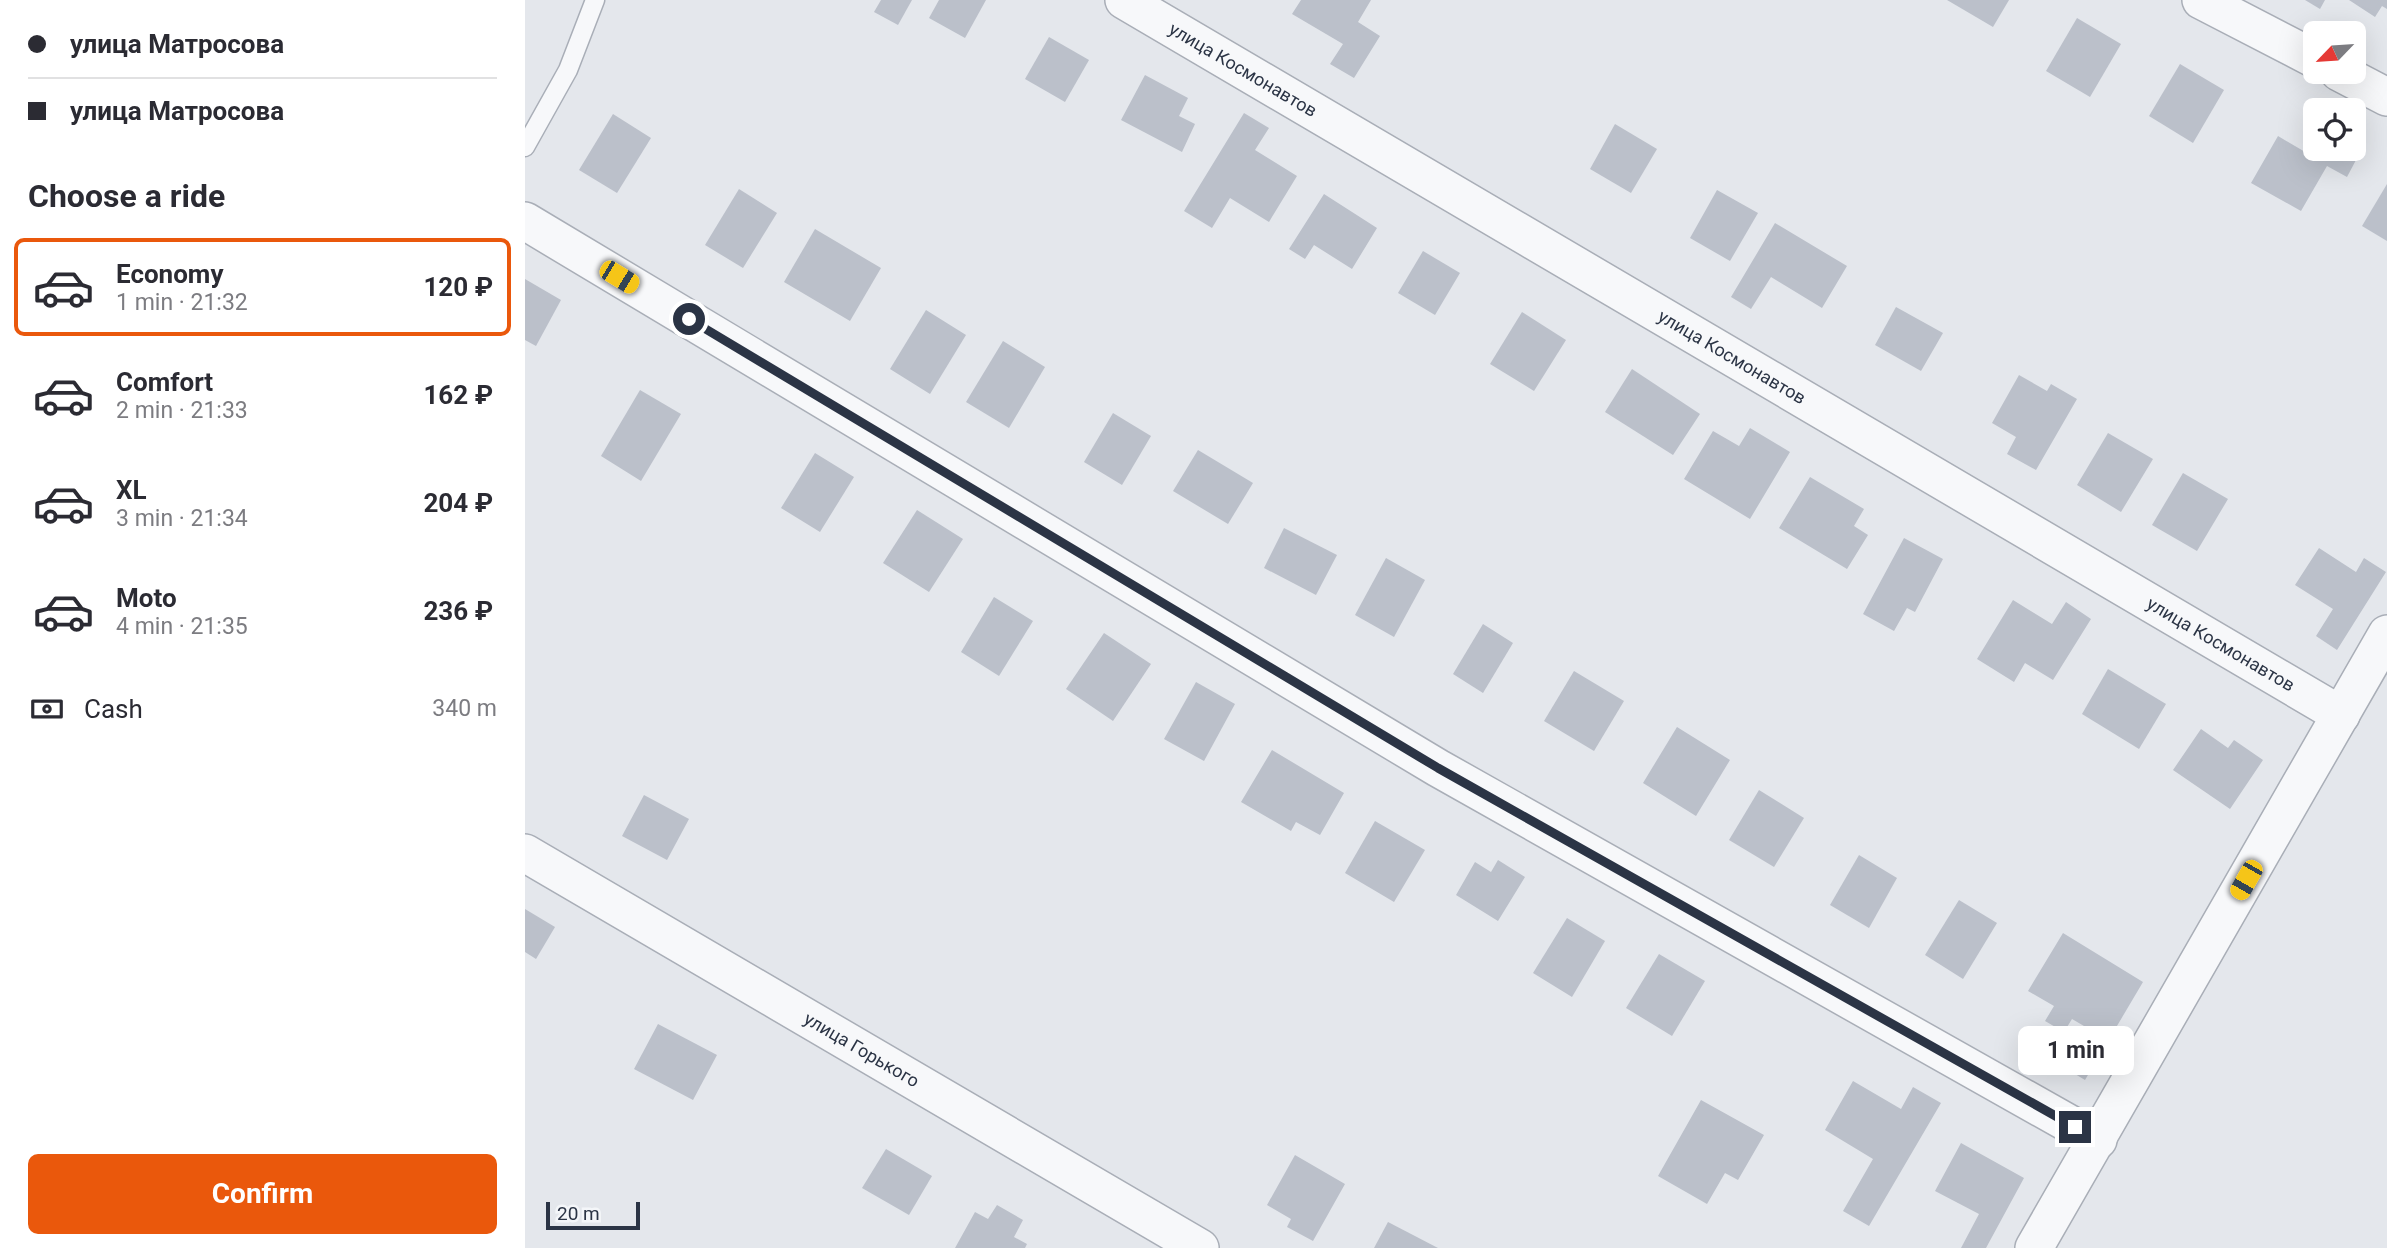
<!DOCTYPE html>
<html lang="en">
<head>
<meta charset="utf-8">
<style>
  :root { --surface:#fff; --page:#f7f7f7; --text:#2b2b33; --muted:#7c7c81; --line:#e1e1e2; --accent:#ea580c }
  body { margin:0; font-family:Roboto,sans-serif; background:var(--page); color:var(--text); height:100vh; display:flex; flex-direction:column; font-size:26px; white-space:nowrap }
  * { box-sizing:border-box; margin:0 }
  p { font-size:23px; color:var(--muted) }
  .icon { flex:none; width:38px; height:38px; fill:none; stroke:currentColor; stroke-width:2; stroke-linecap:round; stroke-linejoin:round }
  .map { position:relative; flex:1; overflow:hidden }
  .sheet { display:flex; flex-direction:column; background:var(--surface); width:525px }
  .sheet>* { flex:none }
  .hud { display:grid; align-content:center; height:154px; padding:0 28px; background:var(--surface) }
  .needle { width:46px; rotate:245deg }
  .controls { position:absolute; left:1778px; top:21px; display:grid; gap:14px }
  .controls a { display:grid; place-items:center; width:63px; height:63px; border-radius:10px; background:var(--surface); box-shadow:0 7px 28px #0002; font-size:35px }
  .scale { position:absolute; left:21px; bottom:18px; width:94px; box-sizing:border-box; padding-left:7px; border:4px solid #2b3445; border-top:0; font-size:19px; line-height:24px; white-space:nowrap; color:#2b3445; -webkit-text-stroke:5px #f4f6f9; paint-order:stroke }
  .end { position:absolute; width:32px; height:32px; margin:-16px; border:9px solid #2b3445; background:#fff; box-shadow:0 0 0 4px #fff }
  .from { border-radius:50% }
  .bubble { position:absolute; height:49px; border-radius:10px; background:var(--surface); box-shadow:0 7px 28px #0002; font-size:23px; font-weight:700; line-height:49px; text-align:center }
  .car { position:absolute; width:21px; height:42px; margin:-21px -10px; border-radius:9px; box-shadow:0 0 5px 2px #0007; background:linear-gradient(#f5c518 24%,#345 0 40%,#f5c518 0 76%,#345 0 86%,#f5c518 0) }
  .hud b { display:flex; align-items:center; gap:24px; height:66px; font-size:26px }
  .hud b+b { border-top:2px solid var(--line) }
  .hud i { width:18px; height:18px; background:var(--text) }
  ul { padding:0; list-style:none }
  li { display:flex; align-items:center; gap:21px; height:98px; margin:0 14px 10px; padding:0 14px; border:4px solid transparent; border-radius:10px }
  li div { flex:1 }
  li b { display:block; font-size:26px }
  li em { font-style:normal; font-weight:700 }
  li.on { border-color:var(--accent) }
  li>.icon { width:63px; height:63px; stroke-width:1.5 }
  h2 { padding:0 28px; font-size:32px; line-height:84px }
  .pay { display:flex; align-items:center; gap:18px; height:77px; padding:0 28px; font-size:26px }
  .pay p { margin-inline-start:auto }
  .primary-button { display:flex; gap:14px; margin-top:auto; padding:14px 28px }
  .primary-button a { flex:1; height:80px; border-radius:10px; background:var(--accent); color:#fff; font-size:28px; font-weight:700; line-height:80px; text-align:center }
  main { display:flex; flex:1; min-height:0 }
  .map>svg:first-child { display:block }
  .building { fill:#bbc0ca }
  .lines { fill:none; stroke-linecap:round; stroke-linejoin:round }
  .service-casing { stroke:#a9aeb7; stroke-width:21 }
  .minor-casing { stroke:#a9aeb7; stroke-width:40 }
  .service { stroke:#f7f8fa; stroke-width:18 }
  .minor { stroke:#f7f8fa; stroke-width:37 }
  .route { stroke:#2b3445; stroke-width:9 }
  .labels { text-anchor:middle; stroke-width:6; stroke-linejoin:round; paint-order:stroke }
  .street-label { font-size:18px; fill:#2b3445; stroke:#f4f6f9 }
</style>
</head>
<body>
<main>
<section class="sheet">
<div class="hud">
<b><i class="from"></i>улица Матросова</b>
<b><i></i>улица Матросова</b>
</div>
<h2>Choose a ride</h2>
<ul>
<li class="on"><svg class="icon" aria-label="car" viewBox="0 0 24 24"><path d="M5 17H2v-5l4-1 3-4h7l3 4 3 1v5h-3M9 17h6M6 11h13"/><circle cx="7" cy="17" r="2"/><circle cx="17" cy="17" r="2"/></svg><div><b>Economy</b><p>1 min · 21:32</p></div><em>120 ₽</em></li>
<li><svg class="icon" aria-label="car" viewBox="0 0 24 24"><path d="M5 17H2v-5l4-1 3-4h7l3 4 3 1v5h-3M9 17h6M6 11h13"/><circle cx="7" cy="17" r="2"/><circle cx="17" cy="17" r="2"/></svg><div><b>Comfort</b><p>2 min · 21:33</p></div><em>162 ₽</em></li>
<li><svg class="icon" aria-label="car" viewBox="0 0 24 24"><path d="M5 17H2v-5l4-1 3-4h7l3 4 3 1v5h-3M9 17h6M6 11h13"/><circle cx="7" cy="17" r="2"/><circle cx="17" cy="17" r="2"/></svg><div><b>XL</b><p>3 min · 21:34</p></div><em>204 ₽</em></li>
<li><svg class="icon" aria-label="car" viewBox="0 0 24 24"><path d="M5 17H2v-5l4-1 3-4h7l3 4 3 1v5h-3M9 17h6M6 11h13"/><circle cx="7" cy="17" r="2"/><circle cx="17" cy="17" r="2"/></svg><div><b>Moto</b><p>4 min · 21:35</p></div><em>236 ₽</em></li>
</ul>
<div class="pay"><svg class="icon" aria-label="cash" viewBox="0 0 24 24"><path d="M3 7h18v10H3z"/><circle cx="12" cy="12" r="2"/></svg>Cash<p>340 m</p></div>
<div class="primary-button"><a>Confirm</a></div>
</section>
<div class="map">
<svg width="1862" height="1248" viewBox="0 0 1862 1248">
  <rect width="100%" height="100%" fill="#e4e7ec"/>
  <g class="building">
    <path d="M356,0H387L373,25L349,12Z"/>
    <path d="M414,0H461L440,38L404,18Z"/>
    <path d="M776,0H846L833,22L855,36L829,78L805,64L818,44L767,14Z"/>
    <path d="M1422,0H1484L1468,27Z"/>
    <path d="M1780,0H1800L1795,9Z"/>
    <path d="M1824,0H1862V9L1857,6L1850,17Z"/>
    <path d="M1552,18L1596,44L1565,97L1521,71Z"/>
    <path d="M524,37L564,60L540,102L500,79Z"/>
    <path d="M1655,64L1699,90L1668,143L1624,116Z"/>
    <path d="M620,75L663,98L654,116L670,124L657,152L596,120Z"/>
    <path d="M719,113L744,128L730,150L772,176L744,222L705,198L687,228L659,211Z"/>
    <path d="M88,114L126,138L92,193L54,170Z"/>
    <path d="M1090,124L1132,149L1106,193L1065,169Z"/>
    <path d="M1753,136L1787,156L1792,149H1829V137L1840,143L1822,177L1802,166L1776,211L1726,183Z"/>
    <path d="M1862,184V241L1837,226Z"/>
    <path d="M214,189L252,213L218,268L180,245Z"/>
    <path d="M1192,190L1233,213L1205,261L1165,238Z"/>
    <path d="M799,194L852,228L827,269L789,245L780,259L764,249Z"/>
    <path d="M1250,223L1322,266L1297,308L1246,277L1226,309L1206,297Z"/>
    <path d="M290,229L356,268L325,321L259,282Z"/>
    <path d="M898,251L935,273L910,315L873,293Z"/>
    <path d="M0,279L36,300L11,346L0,340Z"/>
    <path d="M1371,307L1418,333L1396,371L1350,345Z"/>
    <path d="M401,310L441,335L405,394L365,369Z"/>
    <path d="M997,312L1041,340L1009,391L965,364Z"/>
    <path d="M478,341L520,367L484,428L441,402Z"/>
    <path d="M1107,369L1175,414L1148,455L1080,412Z"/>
    <path d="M1494,375L1522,391L1526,384L1552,399L1511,470L1482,454L1491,437L1467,423Z"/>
    <path d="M115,390L156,414L116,481L76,456Z"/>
    <path d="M588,413L626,436L597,485L559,462Z"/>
    <path d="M1225,428L1265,452L1225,519L1159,479L1188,431L1214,446Z"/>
    <path d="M1583,433L1628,459L1596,512L1552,485Z"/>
    <path d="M673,450L728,483L703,524L648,491Z"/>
    <path d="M290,453L329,477L295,532L256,508Z"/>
    <path d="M1658,473L1703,499L1672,551L1627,525Z"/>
    <path d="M1285,477L1339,509L1329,526L1343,535L1322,569L1254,528Z"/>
    <path d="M392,510L438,539L404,592L358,563Z"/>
    <path d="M759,528L812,555L791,595L739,568Z"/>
    <path d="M1379,538L1418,559L1390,612L1382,608L1369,631L1338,614Z"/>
    <path d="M1794,548L1831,572L1839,558L1861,572L1812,650L1791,636L1808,609L1770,585Z"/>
    <path d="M861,558L900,580L869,637L830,615Z"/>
    <path d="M469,597L508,621L474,676L436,652Z"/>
    <path d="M1488,600L1527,624L1541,602L1566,619L1528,680L1500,663L1489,682L1452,659Z"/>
    <path d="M958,624L988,643L958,693L928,674Z"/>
    <path d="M579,633L626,664L588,721L541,689Z"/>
    <path d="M1583,669L1641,704L1614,749L1557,714Z"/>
    <path d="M1049,671L1099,701L1069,751L1019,721Z"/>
    <path d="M671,682L710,704L679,761L639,739Z"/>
    <path d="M1152,727L1205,760L1171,816L1118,783Z"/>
    <path d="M1676,729L1703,748L1709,740L1738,760L1705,809L1648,770Z"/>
    <path d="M747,750L819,793L795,835L771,822L766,831L716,802Z"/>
    <path d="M1234,790L1279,818L1249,867L1204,840Z"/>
    <path d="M119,795L164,819L142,860L97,836Z"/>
    <path d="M850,821L900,850L869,902L820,873Z"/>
    <path d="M1334,855L1372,878L1344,928L1305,905Z"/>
    <path d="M973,860L1000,877L973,921L931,895L950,862L966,872Z"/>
    <path d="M1434,900L1472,923L1438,979L1400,955Z"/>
    <path d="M0,909L30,927L11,959L0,952Z"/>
    <path d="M1042,918L1080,941L1047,997L1008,973Z"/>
    <path d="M1538,933L1618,982L1560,1080L1535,1065L1559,1026L1547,1019L1539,1032L1520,1021L1529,1006L1503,991Z"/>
    <path d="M1134,954L1180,981L1147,1036L1101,1008Z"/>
    <path d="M133,1024L192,1055L168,1100L109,1069Z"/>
    <path d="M1328,1081L1376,1109L1388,1087L1416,1103L1344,1226L1318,1211L1348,1159L1300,1130Z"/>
    <path d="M1176,1100L1239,1135L1213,1180L1200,1173L1182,1204L1133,1176Z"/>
    <path d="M1436,1143L1499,1178L1461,1248H1436L1454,1214L1410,1191Z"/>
    <path d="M361,1149L407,1176L384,1215L337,1188Z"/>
    <path d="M770,1155L820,1184L788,1241L762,1227L766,1219L742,1205Z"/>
    <path d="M472,1205L498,1220L489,1237L502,1244L500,1248H430L450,1212L463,1219Z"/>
    <path d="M863,1222L913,1248H849Z"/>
  </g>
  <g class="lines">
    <g class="service-casing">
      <path id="service" d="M0,147L43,70L70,0"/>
    </g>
    <g class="minor-casing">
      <g id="minor">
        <path id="s1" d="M599,0L1816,715"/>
        <path d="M1676,0L1790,59"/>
        <path d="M1814,72L1862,97"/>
        <path d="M0,221L913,768L1573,1140"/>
        <path id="s2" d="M0,853L675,1248"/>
        <path d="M1509,1248L1862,634"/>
      </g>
    </g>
    <use href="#service" class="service"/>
    <use href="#minor" class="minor"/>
  </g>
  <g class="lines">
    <path class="route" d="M164,319L913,768L1550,1127"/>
  </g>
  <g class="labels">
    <g class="street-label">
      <text dy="6" stroke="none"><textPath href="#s1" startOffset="138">улица Космонавтов</textPath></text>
      <text dy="6" stroke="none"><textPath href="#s1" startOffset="705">улица Космонавтов</textPath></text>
      <text dy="6" stroke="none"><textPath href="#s1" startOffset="1272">улица Космонавтов</textPath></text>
      <text dy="6" stroke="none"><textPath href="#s2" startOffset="390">улица Горького</textPath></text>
    </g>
  </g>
</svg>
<div class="controls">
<a><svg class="needle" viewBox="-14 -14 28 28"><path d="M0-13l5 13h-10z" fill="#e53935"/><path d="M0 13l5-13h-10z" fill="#7c7c81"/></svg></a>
<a><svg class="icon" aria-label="locate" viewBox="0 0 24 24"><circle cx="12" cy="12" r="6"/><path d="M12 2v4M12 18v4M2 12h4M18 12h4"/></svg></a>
</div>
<div class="scale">20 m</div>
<i class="end from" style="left:164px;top:319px"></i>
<i class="end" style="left:1550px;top:1127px"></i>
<div class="bubble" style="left:1493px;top:1026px;width:116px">1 min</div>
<i class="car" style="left:94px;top:277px;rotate:121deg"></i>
<i class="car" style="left:1721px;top:880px;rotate:210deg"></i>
</div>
</main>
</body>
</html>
